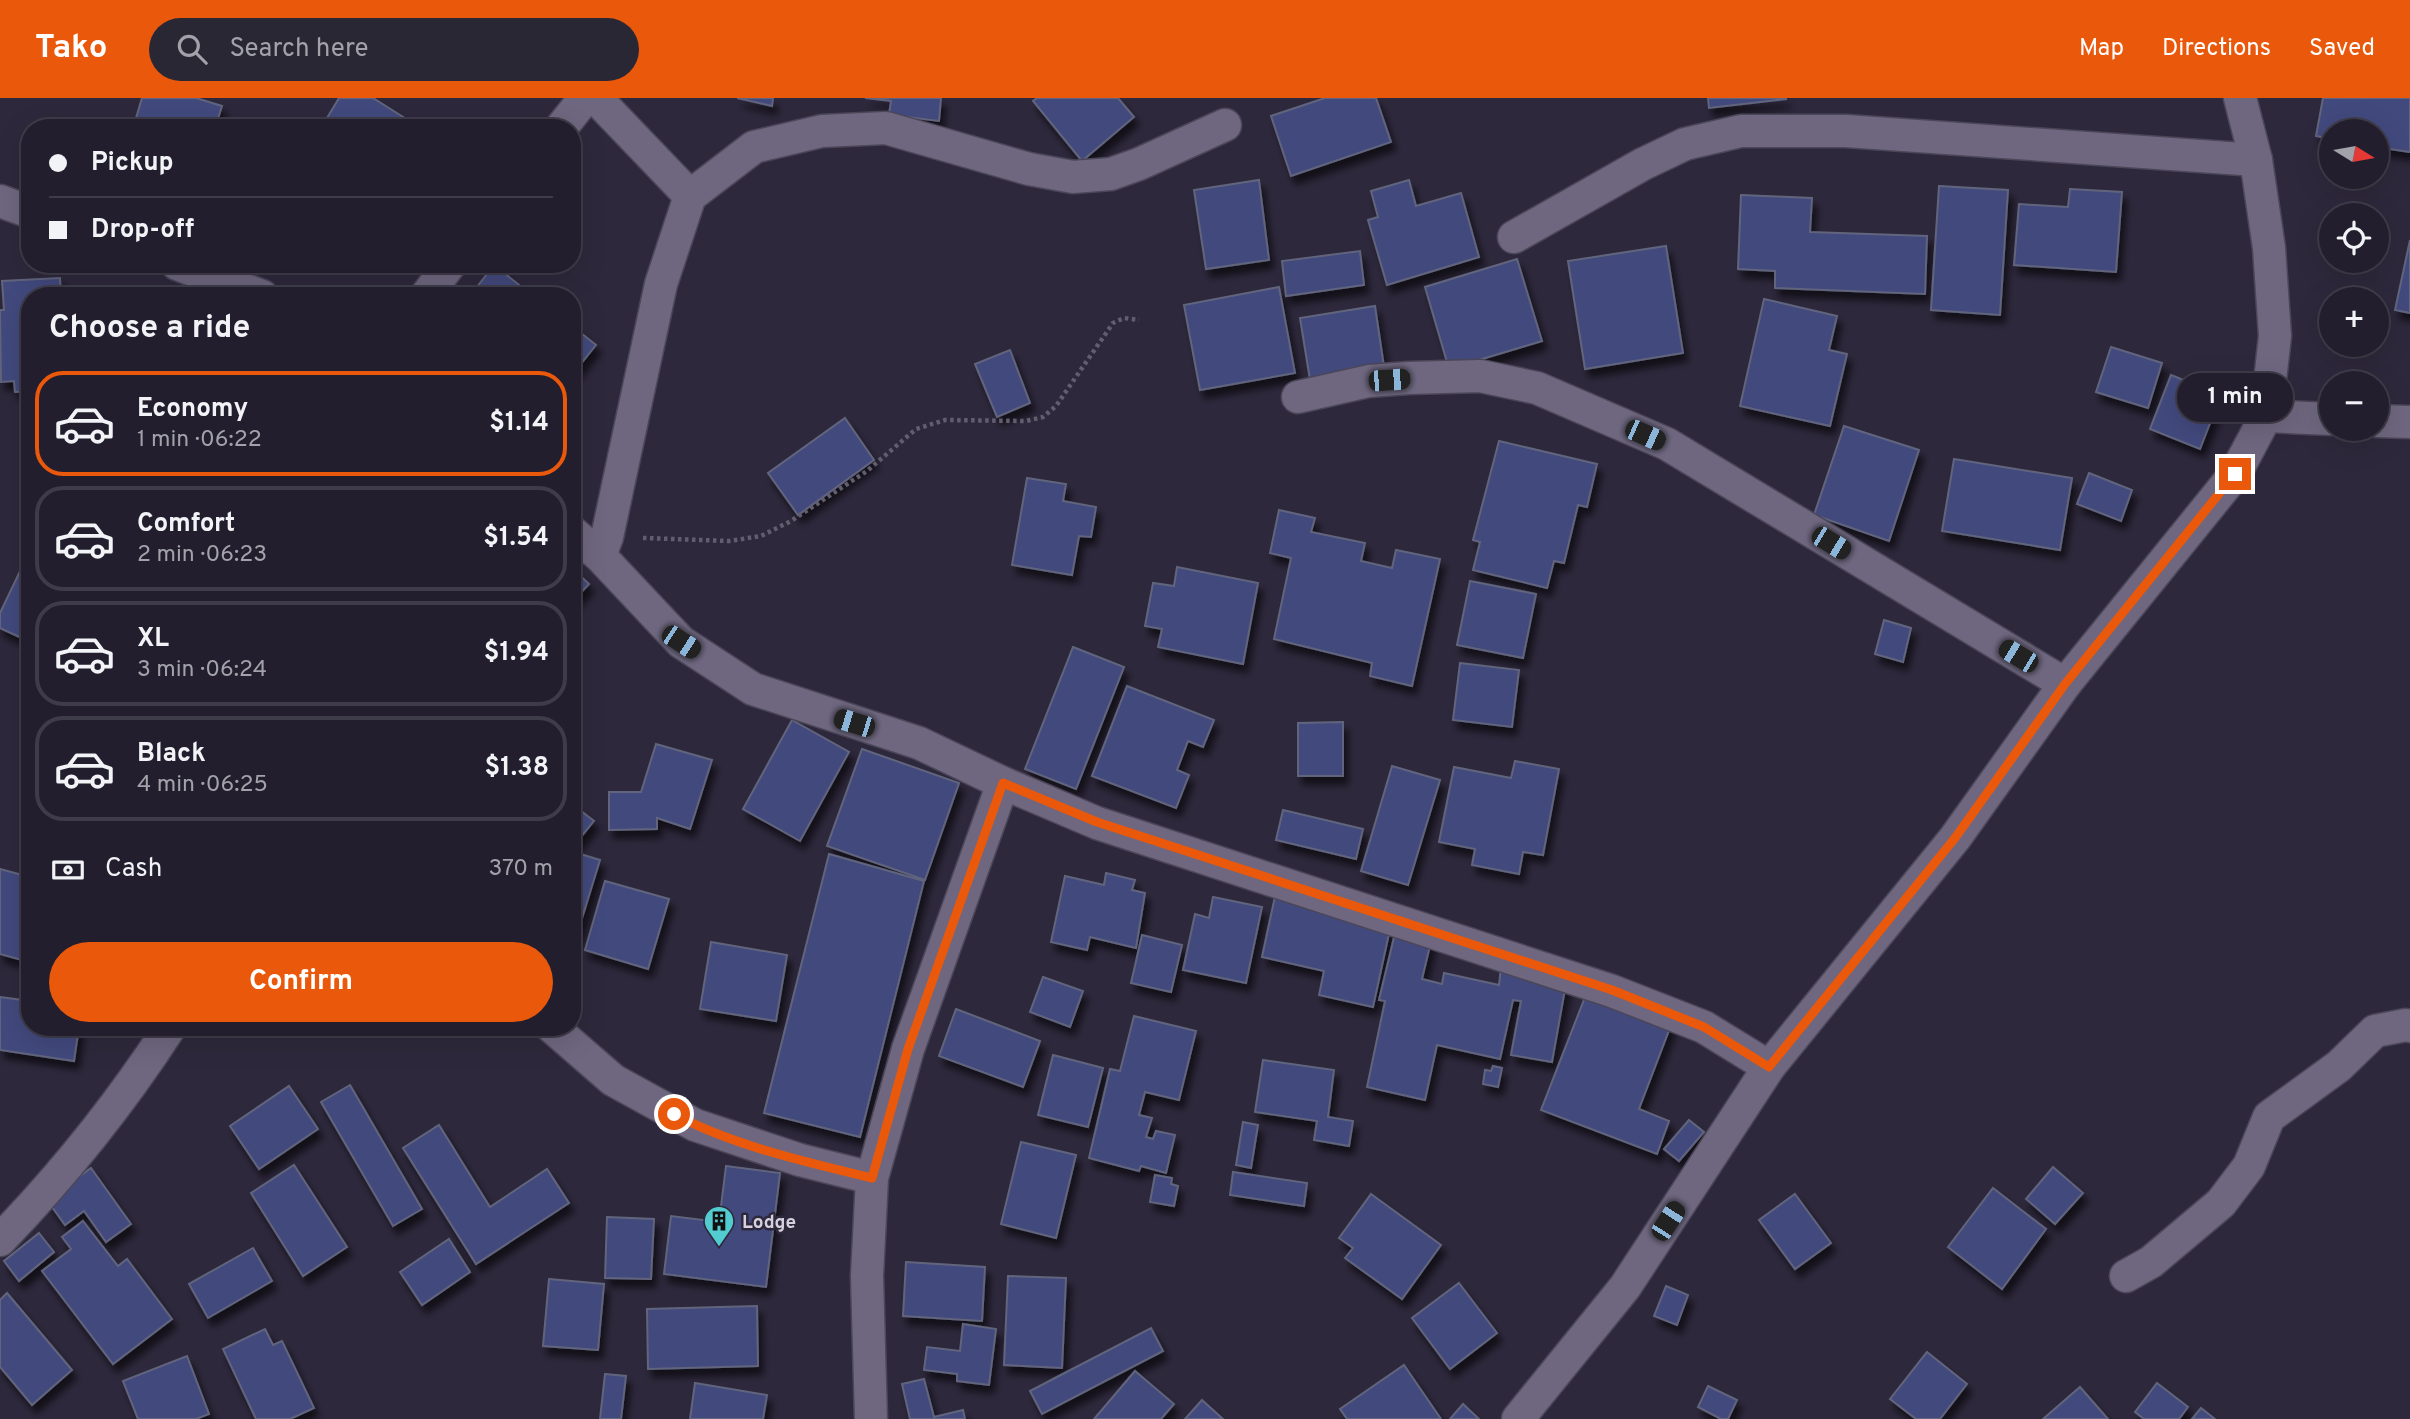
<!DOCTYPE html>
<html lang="en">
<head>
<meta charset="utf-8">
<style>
  :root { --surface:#221e2d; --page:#2a2735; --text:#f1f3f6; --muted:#a2a2aa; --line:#3f3c49; --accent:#ea580c }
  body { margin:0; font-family:Overpass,sans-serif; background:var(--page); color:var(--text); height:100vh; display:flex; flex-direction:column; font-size:26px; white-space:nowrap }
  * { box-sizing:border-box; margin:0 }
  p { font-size:23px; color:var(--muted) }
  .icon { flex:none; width:38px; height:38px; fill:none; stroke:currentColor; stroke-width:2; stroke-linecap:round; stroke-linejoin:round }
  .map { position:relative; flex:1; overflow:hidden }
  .panel { position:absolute; left:21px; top:189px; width:560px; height:749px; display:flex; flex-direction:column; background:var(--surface); border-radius:28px; box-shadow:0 7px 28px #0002,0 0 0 2px var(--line) }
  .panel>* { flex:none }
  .banner { position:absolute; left:21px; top:21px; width:560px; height:154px; border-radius:28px; box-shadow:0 7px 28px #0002,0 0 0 2px var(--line); display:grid; align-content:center; height:154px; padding:0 28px; background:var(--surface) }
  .needle { width:46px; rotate:101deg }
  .controls { position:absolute; left:2319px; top:21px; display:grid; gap:14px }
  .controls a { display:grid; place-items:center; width:70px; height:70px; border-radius:50%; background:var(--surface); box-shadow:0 7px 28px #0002,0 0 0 2px var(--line); font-size:35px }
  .end { position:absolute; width:32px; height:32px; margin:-16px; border:9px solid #ea580c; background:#fff; box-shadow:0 0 0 4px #fff }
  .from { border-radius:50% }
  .bubble { position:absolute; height:49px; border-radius:24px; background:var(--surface); box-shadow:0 7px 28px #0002,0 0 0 2px var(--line); font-size:23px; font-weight:700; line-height:49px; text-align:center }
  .car { position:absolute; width:21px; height:42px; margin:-21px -10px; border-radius:9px; box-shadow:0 0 5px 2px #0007; background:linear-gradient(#222 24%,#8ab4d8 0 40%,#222 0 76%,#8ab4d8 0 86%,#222 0) }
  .banner b { display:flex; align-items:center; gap:24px; height:66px; font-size:26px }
  .banner b+b { border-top:2px solid var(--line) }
  .banner i { width:18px; height:18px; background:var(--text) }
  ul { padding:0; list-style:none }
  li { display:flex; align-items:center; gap:21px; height:105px; margin:0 14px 10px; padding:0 14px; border:4px solid var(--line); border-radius:28px }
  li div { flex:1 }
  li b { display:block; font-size:26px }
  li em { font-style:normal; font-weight:700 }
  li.active { border-color:var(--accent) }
  li>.icon { width:63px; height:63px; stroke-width:1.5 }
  h2 { padding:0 28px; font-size:32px; line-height:84px }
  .pay { display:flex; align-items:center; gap:18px; height:77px; padding:0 28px; font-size:26px }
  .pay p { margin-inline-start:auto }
  .action { display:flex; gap:14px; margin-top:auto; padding:14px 28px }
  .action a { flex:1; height:80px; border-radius:42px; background:var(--accent); color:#fff; font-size:28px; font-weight:700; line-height:80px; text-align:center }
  header { display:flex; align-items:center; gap:42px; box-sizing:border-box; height:98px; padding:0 35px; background:var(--accent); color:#fff }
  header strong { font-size:33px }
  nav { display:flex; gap:38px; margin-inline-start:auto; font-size:24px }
  .search { width:490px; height:63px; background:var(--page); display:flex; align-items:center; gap:18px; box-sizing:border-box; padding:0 24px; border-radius:38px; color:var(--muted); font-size:26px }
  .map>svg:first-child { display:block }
  .building { fill:#43487d; stroke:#61657d; stroke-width:2; filter:url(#shadow) }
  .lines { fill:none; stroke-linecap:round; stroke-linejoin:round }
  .minor-casing { stroke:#4b4658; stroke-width:35 }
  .path { stroke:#635d70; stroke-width:4.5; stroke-dasharray:3.5 3.5; stroke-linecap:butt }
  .minor { stroke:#6e677f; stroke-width:32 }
  .route { stroke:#ea580c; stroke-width:9 }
  .labels { text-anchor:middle; stroke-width:5; stroke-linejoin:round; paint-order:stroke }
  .poi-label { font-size:19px; font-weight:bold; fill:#d5d1df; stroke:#2e283c; text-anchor:start }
</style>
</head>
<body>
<header>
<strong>Tako</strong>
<div class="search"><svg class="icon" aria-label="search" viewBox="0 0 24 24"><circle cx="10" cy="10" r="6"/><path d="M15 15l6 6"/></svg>Search here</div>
<nav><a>Map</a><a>Directions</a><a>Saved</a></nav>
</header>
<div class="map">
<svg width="2410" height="1321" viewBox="0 0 2410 1321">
  <defs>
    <filter id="shadow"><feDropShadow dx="4.5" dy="8" stdDeviation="3.5" flood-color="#0009"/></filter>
  </defs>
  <rect width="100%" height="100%" fill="#2e283c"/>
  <g class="building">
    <path d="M142,0H196L222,8L215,30H133Z"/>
    <path d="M339,0H373L411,24L407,30H321Z"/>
    <path d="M737,0H773L772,8Z"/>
    <path d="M865,0H941L939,23L889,17L891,3Z"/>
    <path d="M1037,0H1118L1134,19L1082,63L1033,3Z"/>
    <path d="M1325,0H1376L1391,44L1291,78L1271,18Z"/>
    <path d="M1708,0H1786V1L1709,10Z"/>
    <path d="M2323,0H2410V54L2376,49V33H2331V41L2316,38Z"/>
    <path d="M1259,82L1269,162L1206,171L1194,92Z"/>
    <path d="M1409,82L1416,108L1461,95L1479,159L1387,187L1368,122L1378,119L1371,93Z"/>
    <path d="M1939,88L2008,92L2000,217L1931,212Z"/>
    <path d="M2070,91L2122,94L2116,174L2014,167L2019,106L2068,109Z"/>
    <path d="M1741,97L1812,100L1810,134L1927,138L1925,196L1775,190V173L1738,171Z"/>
    <path d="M2410,142V215L2395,212Z"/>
    <path d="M1666,148L1683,255L1585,271L1568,163Z"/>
    <path d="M1360,153L1364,187L1286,198L1282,163Z"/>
    <path d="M1517,161L1542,243L1449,271L1425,189Z"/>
    <path d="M494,167L533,198H470Z"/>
    <path d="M60,180L61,197L80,195V198H30V293L15,294L14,283L1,284L0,212H4L2,183Z"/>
    <path d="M1279,189L1295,275L1200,292L1184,207Z"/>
    <path d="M1764,201L1837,218L1829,252L1847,256L1830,328L1740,308Z"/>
    <path d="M1375,208L1384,269L1310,282L1300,220Z"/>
    <path d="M572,228L596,247L572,277Z"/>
    <path d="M2111,249L2162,265L2148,310L2096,294Z"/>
    <path d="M1010,252L1030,305L997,319L975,266Z"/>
    <path d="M2171,277L2221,297L2200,351L2150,331Z"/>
    <path d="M845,320L874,362L798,417L768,375Z"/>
    <path d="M1844,328L1919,352L1889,443L1814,417Z"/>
    <path d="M1499,343L1597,366L1587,409L1578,407L1564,465L1554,463L1547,490L1473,472L1480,444L1473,442Z"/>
    <path d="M1954,361L2072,380L2060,452L1942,433Z"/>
    <path d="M2089,375L2132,392L2121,423L2077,406Z"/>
    <path d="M1027,380L1066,386L1063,403L1096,409L1091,439L1079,438L1072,477L1012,467Z"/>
    <path d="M1279,412L1315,420L1311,434L1365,445L1361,463L1392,470L1396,452L1440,461L1412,588L1370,578L1372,565L1274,541L1291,460L1270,455Z"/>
    <path d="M22,469L30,472V544L0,530V515Z"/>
    <path d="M1177,469L1258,485L1243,566L1158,549L1162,531L1145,528L1153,485L1174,488Z"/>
    <path d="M572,470L589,486L572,504Z"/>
    <path d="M1470,483L1536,496L1523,560L1457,547Z"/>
    <path d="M1884,522L1911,530L1903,564L1875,556Z"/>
    <path d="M1073,549L1124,569L1076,691L1025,671Z"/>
    <path d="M1460,565L1519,572L1512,629L1453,622Z"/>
    <path d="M1127,588L1214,622L1203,649L1188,643L1177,672L1189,677L1176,710L1092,678Z"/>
    <path d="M792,622L849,654L800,743L743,711Z"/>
    <path d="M1343,624V678H1298V625Z"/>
    <path d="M656,646L712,662L690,731L657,720V731L609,732V694H641Z"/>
    <path d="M862,651L959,685L925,782L827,748Z"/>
    <path d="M1515,663L1559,671L1543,757L1523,754L1519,776L1472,767L1475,751L1439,744L1454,669L1511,680Z"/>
    <path d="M1392,668L1440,682L1408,787L1361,773Z"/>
    <path d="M572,706L594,723L572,750Z"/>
    <path d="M1283,712L1363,731L1356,761L1276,742Z"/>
    <path d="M574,754L600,762L575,843H572Z"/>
    <path d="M829,756L924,783L860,1039L764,1015Z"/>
    <path d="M0,771L30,779V832L22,862L0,856Z"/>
    <path d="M1106,775L1135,782L1132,792L1145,795L1136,850L1090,839L1087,852L1051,844L1065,778L1104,787Z"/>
    <path d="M605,783L669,801L648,871L585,852Z"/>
    <path d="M1277,789L1340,803L1336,820L1390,831L1373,909L1319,897L1324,873L1262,859Z"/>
    <path d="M1213,799L1262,809L1246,885L1183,872L1195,816L1209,820Z"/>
    <path d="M1396,831L1432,839L1422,881L1442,886L1444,875L1499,887L1501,869L1567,880L1552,964L1511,957L1521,903L1513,902L1500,961L1437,947L1425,1002L1367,989L1385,903L1379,902Z"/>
    <path d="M1142,837L1182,847L1171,894L1131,885Z"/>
    <path d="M711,844L787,857L776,923L700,911Z"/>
    <path d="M1043,879L1083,893L1070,929L1030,914Z"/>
    <path d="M1587,894L1671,927L1639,1011L1669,1023L1657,1056L1541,1012Z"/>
    <path d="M0,899L30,903V929H79L74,963L0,952Z"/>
    <path d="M956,911L1040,943L1023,989L939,958Z"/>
    <path d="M1134,918L1196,933L1179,1002L1145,994L1139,1017L1152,1020L1146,1039L1153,1041L1156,1033L1175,1037L1166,1075L1141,1068L1139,1073L1089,1060L1110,971L1120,973Z"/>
    <path d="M1053,957L1103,970L1088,1029L1038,1017Z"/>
    <path d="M1263,962L1334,972L1328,1019L1353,1023L1349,1048L1314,1042L1317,1023L1255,1014Z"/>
    <path d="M1493,968L1502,970L1498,989L1483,986L1485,972L1491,973Z"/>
    <path d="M350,987L422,1111L393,1128L321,1004Z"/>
    <path d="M289,988L318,1031L259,1071L230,1028Z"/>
    <path d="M1689,1022L1704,1034L1679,1063L1664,1051Z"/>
    <path d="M1243,1024L1258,1027L1251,1070L1236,1067Z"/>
    <path d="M439,1027L490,1109L547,1071L569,1105L476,1166L403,1050Z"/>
    <path d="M1021,1044L1076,1057L1056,1140L1001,1126Z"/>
    <path d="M294,1067L347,1149L303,1178L251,1095Z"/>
    <path d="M726,1068L780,1075L766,1189L664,1176L671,1118L719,1124Z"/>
    <path d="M2053,1069L2083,1095L2055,1126L2026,1101Z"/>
    <path d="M91,1070L131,1126L106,1144L84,1113L65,1127L47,1102Z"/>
    <path d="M1233,1074L1307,1085L1304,1108L1230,1097Z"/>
    <path d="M1155,1077L1172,1080L1171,1086L1178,1088L1174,1108L1150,1104Z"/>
    <path d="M1993,1090L2046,1131L2002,1191L1948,1149Z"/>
    <path d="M1371,1096L1441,1147L1402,1201L1345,1160L1353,1150L1339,1140Z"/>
    <path d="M1795,1096L1831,1145L1795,1171L1759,1122Z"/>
    <path d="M607,1119L654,1121L651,1181L605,1180Z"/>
    <path d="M83,1123L118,1168L127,1161L172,1221L113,1266L42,1173L71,1151L62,1139Z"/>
    <path d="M39,1135L54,1154L19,1183L4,1163Z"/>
    <path d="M449,1141L470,1174L422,1207L400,1174Z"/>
    <path d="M253,1150L272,1183L208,1220L189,1186Z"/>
    <path d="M906,1164L985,1169L982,1223L903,1218Z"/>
    <path d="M1008,1178L1066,1180L1062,1270L1004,1267Z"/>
    <path d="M549,1181L604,1186L598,1252L543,1248Z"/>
    <path d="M1459,1185L1497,1235L1450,1271L1412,1220Z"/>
    <path d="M1666,1188L1688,1197L1677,1227L1654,1218Z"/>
    <path d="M7,1195L72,1272L32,1307L0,1269V1202Z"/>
    <path d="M757,1208L758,1268L648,1271L647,1211Z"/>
    <path d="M963,1226L996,1231L989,1287L957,1283V1276L924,1272L927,1249L960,1253Z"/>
    <path d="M1151,1230L1163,1253L1042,1316L1030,1293Z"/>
    <path d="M265,1231L273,1247L282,1243L314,1310L290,1321H256L223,1251Z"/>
    <path d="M1927,1254L1967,1286L1940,1321H1916L1890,1301Z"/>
    <path d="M187,1258L209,1316L196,1321H138L123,1283Z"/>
    <path d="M1404,1267L1441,1321H1347L1340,1311Z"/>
    <path d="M1135,1273L1174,1306L1161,1321H1094Z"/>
    <path d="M605,1276L626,1278L621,1321H600Z"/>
    <path d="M924,1281L934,1319L963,1312L965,1321H910L902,1286Z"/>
    <path d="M695,1285L767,1297L763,1321H690Z"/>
    <path d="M2157,1285L2188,1309L2179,1321H2144L2135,1314Z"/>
    <path d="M1708,1288L1737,1302L1728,1321H1721L1698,1309Z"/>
    <path d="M2080,1289L2108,1321H2043Z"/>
    <path d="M1202,1302L1223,1321H1185Z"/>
    <path d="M1463,1306L1479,1321H1450Z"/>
    <path d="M2201,1310L2215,1321H2192Z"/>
  </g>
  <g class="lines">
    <g class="minor-casing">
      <g id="minor">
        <path d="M596,0L690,98"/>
        <path d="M561,30L585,0"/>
        <path d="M0,103L30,114"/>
        <path d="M1514,139L1643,66L1685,46L1741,33H1846L2256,62"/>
        <path d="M177,166L262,198"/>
        <path d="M426,198L450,166"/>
        <path d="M1298,299L1369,283L1409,280L1480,278L1537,290L1667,346L2065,586"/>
        <path d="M2266,318L2331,321"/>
        <path d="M2376,323L2410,324"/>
        <path d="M572,434L600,458L681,544L753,591L919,645L1003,685L1097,725L1612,893L1704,929L1769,969"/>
        <path d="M600,458L607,439L661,186L690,98L754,49L822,33L886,30L1029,71L1073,79L1111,76L1139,66L1225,27"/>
        <path d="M552,929L613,982L695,1027L800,1062L872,1080"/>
        <path d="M0,1142C61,1079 122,1003 170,929"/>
        <path d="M2126,1178L2151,1164L2221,1105L2249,1068L2269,1019L2339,968L2375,933L2406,927L2410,928"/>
        <path d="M871,1321L867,1178L872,1080L908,951L1003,685"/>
        <path d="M1518,1321L1625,1189L1769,969L1955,740L2065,586L2235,376L2266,318L2275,238L2269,150L2256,62L2240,0"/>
      </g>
    </g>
    <path class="path" d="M643,440L729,443L761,438L791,423L867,373L916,331L945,322L1026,323L1043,319L1056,308L1113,225L1124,220L1139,222"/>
    <use href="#minor" class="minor"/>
  </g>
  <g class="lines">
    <path class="route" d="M674,1016C731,1047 809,1065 872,1080L908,951L1003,685L1097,724L1612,892L1704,929L1769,969L1955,740L2065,586L2235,376"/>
  </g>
  <defs>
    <g id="building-pin" transform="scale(1.575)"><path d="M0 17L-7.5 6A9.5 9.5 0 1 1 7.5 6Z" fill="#52ccd0" stroke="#2e283c"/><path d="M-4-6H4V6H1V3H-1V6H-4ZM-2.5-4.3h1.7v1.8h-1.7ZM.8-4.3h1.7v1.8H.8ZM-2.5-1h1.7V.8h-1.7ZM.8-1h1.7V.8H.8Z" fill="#111"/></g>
  </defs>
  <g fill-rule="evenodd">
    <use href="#building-pin" x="719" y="1123"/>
  </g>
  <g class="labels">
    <g class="poi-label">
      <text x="742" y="1130">Lodge</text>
    </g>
  </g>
</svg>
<div class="controls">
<a><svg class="needle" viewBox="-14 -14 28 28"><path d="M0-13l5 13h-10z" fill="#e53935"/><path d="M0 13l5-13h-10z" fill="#a2a2aa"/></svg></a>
<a><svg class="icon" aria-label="locate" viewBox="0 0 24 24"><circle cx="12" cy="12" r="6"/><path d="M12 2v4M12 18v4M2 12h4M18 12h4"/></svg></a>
<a>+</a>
<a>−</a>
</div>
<i class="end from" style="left:674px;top:1016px"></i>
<i class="end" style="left:2235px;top:376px"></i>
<div class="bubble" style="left:2177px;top:275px;width:116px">1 min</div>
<i class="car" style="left:1389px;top:282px;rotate:86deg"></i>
<i class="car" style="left:1645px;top:337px;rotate:114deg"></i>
<i class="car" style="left:1831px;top:445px;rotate:121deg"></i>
<i class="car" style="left:681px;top:544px;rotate:123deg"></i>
<i class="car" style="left:2018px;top:558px;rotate:301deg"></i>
<i class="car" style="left:854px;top:625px;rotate:287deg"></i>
<i class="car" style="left:1668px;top:1123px;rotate:33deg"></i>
<div class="banner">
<b><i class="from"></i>Pickup</b>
<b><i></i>Drop-off</b>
</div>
<section class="panel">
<h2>Choose a ride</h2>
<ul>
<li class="active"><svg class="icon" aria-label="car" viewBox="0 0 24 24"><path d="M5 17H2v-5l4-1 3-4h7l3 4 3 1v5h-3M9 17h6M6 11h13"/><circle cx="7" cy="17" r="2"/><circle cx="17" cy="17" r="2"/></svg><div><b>Economy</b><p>1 min · 06:22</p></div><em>$1.14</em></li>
<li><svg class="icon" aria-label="car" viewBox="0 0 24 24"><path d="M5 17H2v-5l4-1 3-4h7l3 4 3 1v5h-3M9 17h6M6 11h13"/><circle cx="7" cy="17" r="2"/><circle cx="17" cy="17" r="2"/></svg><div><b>Comfort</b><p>2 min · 06:23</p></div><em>$1.54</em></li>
<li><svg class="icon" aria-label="car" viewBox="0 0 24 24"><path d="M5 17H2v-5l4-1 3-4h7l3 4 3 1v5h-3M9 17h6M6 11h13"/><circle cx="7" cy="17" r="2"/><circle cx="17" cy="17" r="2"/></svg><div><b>XL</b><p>3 min · 06:24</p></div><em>$1.94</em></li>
<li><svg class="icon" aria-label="car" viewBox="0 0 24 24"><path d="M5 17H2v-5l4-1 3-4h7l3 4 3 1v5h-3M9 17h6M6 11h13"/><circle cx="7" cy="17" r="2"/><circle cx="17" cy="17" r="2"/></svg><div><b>Black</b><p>4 min · 06:25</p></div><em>$1.38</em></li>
</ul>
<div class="pay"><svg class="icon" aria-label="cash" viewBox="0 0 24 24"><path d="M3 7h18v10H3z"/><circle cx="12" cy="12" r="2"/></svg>Cash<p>370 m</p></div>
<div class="action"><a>Confirm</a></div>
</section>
</div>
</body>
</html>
